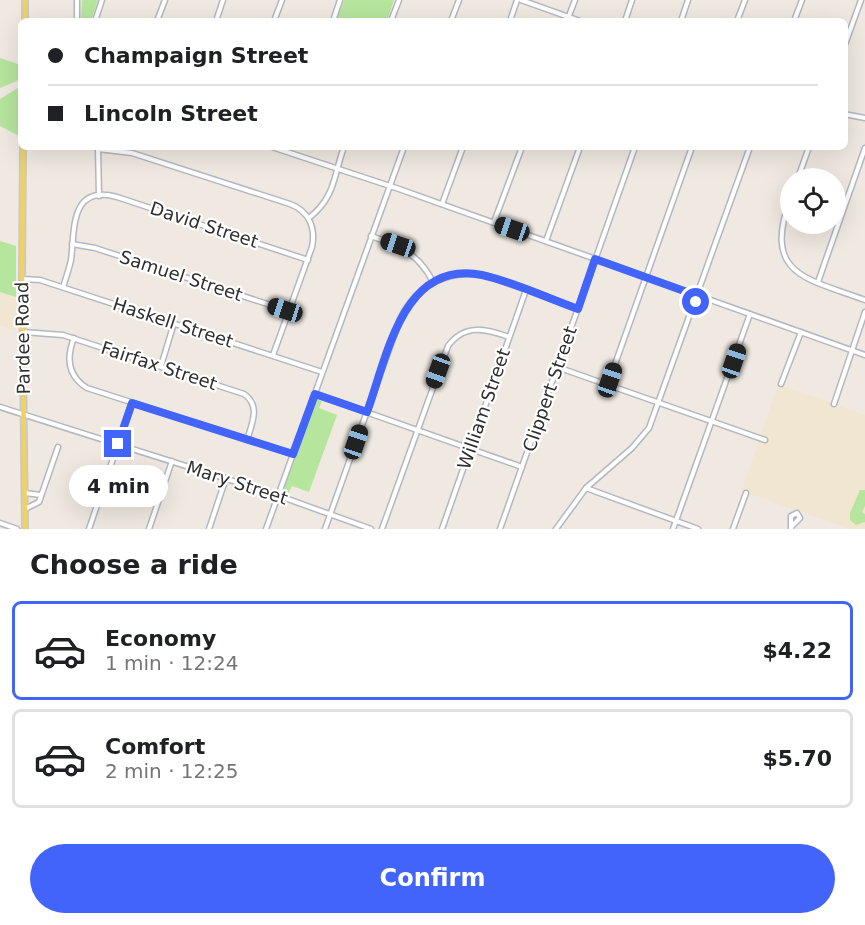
<!DOCTYPE html>
<html lang="en">
<head>
<meta charset="utf-8">
<style>
  :root { --surface:#fff; --page:#f2f2f2; --text:#202124; --muted:#757577; --line:#e0e0e0; --accent:#4264fb }
  body { margin:0; font-family:"DejaVu Sans",sans-serif; background:var(--page); color:var(--text); height:100vh; display:flex; flex-direction:column; font-size:22px; white-space:nowrap }
  * { box-sizing:border-box; margin:0 }
  p { font-size:20px; color:var(--muted) }
  .icon { flex:none; width:33px; height:33px; fill:none; stroke:currentColor; stroke-width:2; stroke-linecap:round; stroke-linejoin:round }
  .map { position:relative; height:529px; overflow:hidden }
  .side { display:flex; flex-direction:column; background:var(--surface); flex:1 }
  .side>* { flex:none }
  .hud { position:absolute; left:18px; top:18px; width:830px; height:132px; border-radius:9px; box-shadow:0 6px 24px #0002; display:grid; align-content:center; height:132px; padding:0 30px; background:var(--surface) }
  .fabs { position:absolute; left:780px; top:168px; display:grid; gap:12px }
  .fabs a { display:grid; place-items:center; width:66px; height:66px; border-radius:50%; background:var(--surface); box-shadow:0 6px 24px #0002; font-size:30px }
  .end { position:absolute; width:27px; height:27px; margin:-14px; border:8px solid #4264fb; background:#fff; box-shadow:0 0 0 3px #fff }
  .from { border-radius:50% }
  .bubble { position:absolute; height:42px; border-radius:21px; background:var(--surface); box-shadow:0 6px 24px #0002; font-size:20px; font-weight:700; line-height:42px; text-align:center }
  .car { position:absolute; width:18px; height:36px; margin:-18px -9px; border-radius:8px; box-shadow:0 0 4px 2px #0007; background:linear-gradient(#222 24%,#8ab4d8 0 40%,#222 0 76%,#8ab4d8 0 86%,#222 0) }
  .hud b { display:flex; align-items:center; gap:21px; height:57px; font-size:22px }
  .hud b+b { border-top:2px solid var(--line) }
  .hud i { width:15px; height:15px; background:var(--text) }
  ul { padding:0; list-style:none }
  li { display:flex; align-items:center; gap:18px; height:99px; margin:0 12px 9px; padding:0 18px; border:3px solid var(--line); border-radius:9px }
  li div { flex:1 }
  li b { display:block; font-size:22px }
  li em { font-style:normal; font-weight:700 }
  li.current { border-color:var(--accent) }
  li>.icon { width:54px; height:54px; stroke-width:1.5 }
  h2 { padding:0 30px; font-size:27px; line-height:72px }
  .primary-button { display:flex; gap:12px; margin-top:auto; padding:12px 30px }
  .primary-button a { flex:1; height:69px; border-radius:36px; background:var(--accent); color:#fff; font-size:24px; font-weight:700; line-height:69px; text-align:center }
  .map>svg:first-child { display:block }
  .education { fill:#f0e6d1 }
  .green { fill:#b6e59e }
  .lines { fill:none; stroke-linecap:round; stroke-linejoin:round }
  .minor-casing { stroke:#b4b7c1; stroke-width:7 }
  .major-casing { stroke:#c9c9c9; stroke-width:8 }
  .minor { stroke:#fff; stroke-width:4 }
  .major { stroke:#f2d163; stroke-width:4.5 }
  .route { stroke:#4264fb; stroke-width:8 }
  .labels { text-anchor:middle; stroke-width:4.5; stroke-linejoin:round; paint-order:stroke }
  .street-label { font-size:18px; fill:#2e2e2e; stroke:#fff }
</style>
</head>
<body>
<div class="map">
<svg width="865" height="529" viewBox="0 0 865 529">
  <rect width="100%" height="100%" fill="#efe9e1"/>
  <g class="education">
    <path d="M0,289L16,294V331L0,326Z"/>
    <path d="M778,384L865,415V529H850L742,491Z"/>
  </g>
  <g class="green">
    <path d="M82,0H98L91,21H81Z"/>
    <path d="M344,0H394L387,21H336Z"/>
    <path d="M0,58L21,65V79L0,88Z"/>
    <path d="M21,86L20,136H19L0,126V99Z"/>
    <path d="M0,241L16,246V297L0,292Z"/>
    <path d="M316,399L322,401L319,408L337,415L309,492L292,486L288,494L282,492Z"/>
    <path d="M860,490H865V506L862,512L865,514V522L856,525L850,520V513Z"/>
  </g>
  <g class="lines">
    <g class="minor-casing">
      <g id="minor">
        <path d="M521,0L580,21"/>
        <path d="M77,21V0"/>
        <path d="M95,21L102,0"/>
        <path d="M157,21L165,0"/>
        <path d="M216,21L223,0"/>
        <path d="M274,21L282,0"/>
        <path d="M333,21L340,0"/>
        <path d="M391,21L399,0"/>
        <path d="M451,21L459,0"/>
        <path d="M510,21L517,0"/>
        <path d="M567,21L575,0"/>
        <path d="M625,21L632,0"/>
        <path d="M681,21L688,0"/>
        <path d="M737,21L745,0"/>
        <path d="M794,21L802,0"/>
        <path d="M844,47L861,0"/>
        <path d="M844,114L865,118"/>
        <path d="M272,147L399,189L865,355"/>
        <path d="M98,149L132,153L290,204C309,211 316,228 312,247L273,355"/>
        <path d="M98,149L99,196"/>
        <path d="M798,178L809,147"/>
        <path d="M790,199C763,275 805,278 865,300"/>
        <path d="M442,204L463,147"/>
        <path d="M309,218C336,196 333,177 344,147"/>
        <path d="M494,222L522,147"/>
        <path d="M371,236C400,246 419,254 433,282"/>
        <path d="M546,241L580,147"/>
        <path d="M72,244L95,248L289,311"/>
        <path d="M22,279L40,280L322,372"/>
        <path d="M818,282L865,148"/>
        <path d="M63,287C66,278 69,269 71,260C75,231 69,184 117,197L308,260"/>
        <path d="M23,332L63,335L244,394C261,406 252,423 247,440"/>
        <path d="M74,338C66,358 68,376 87,388L293,454"/>
        <path d="M161,366L174,323"/>
        <path d="M557,367L765,440"/>
        <path d="M608,384L692,147"/>
        <path d="M781,384L801,332"/>
        <path d="M315,394L522,467"/>
        <path d="M834,404L865,312"/>
        <path d="M0,407L271,493L371,529"/>
        <path d="M586,488L698,529"/>
        <path d="M25,493L41,495"/>
        <path d="M25,509L39,502L58,447"/>
        <path d="M0,523L17,529"/>
        <path d="M89,529L132,403"/>
        <path d="M149,529L172,461"/>
        <path d="M209,529L226,478"/>
        <path d="M266,529L404,147"/>
        <path d="M325,529L400,319C417,284 450,268 488,276L578,309"/>
        <path d="M382,529L448,346C465,323 486,329 509,337"/>
        <path d="M442,529L526,290"/>
        <path d="M500,529L635,147"/>
        <path d="M556,529L586,488L632,448L649,428L750,147"/>
        <path d="M673,529L750,314"/>
        <path d="M733,529L746,493"/>
        <path d="M791,529V516L797,513L800,518L792,526"/>
      </g>
    </g>
    <g class="major-casing">
      <g id="major">
        <path d="M25,21V0"/>
        <path d="M23,147L22,279L25,529"/>
      </g>
    </g>
    <use href="#minor" class="minor"/>
    <use href="#major" class="major"/>
  </g>
  <g class="lines">
    <path class="route" d="M118,444L132,403L293,454L315,394L367,412C387,358 402,259 482,275C514,282 547,298 578,309L595,259L698,296L696,302"/>
  </g>
  <g class="labels">
    <g class="street-label">
      <text transform="translate(204 225) rotate(18)" y="6">David Street</text>
      <text transform="translate(181 276) rotate(18)" y="6">Samuel Street</text>
      <text transform="translate(173 323) rotate(18)" y="6">Haskell Street</text>
      <text transform="translate(23 338) rotate(-91)" y="6">Pardee Road</text>
      <text transform="translate(159 366) rotate(18)" y="6">Fairfax Street</text>
      <text transform="translate(550 389) rotate(-71)" y="6">Clippert Street</text>
      <text transform="translate(484 409) rotate(-71)" y="6">William Street</text>
      <text transform="translate(237 483) rotate(18)" y="6">Mary Street</text>
    </g>
  </g>
</svg>
<div class="fabs">
<a><svg class="icon" aria-label="locate" viewBox="0 0 24 24"><circle cx="12" cy="12" r="6"/><path d="M12 2v4M12 18v4M2 12h4M18 12h4"/></svg></a>
</div>
<i class="end from" style="left:696px;top:302px"></i>
<i class="end" style="left:118px;top:444px"></i>
<div class="bubble" style="left:69px;top:465px;width:99px">4 min</div>
<i class="car" style="left:512px;top:229px;rotate:289deg"></i>
<i class="car" style="left:398px;top:245px;rotate:289deg"></i>
<i class="car" style="left:285px;top:310px;rotate:288deg"></i>
<i class="car" style="left:734px;top:361px;rotate:19deg"></i>
<i class="car" style="left:438px;top:371px;rotate:200deg"></i>
<i class="car" style="left:610px;top:380px;rotate:19deg"></i>
<i class="car" style="left:356px;top:442px;rotate:19deg"></i>
<div class="hud">
<b><i class="from"></i>Champaign Street</b>
<b><i></i>Lincoln Street</b>
</div>
</div>
<section class="side">
<h2>Choose a ride</h2>
<ul>
<li class="current"><svg class="icon" aria-label="car" viewBox="0 0 24 24"><path d="M5 17H2v-5l4-1 3-4h7l3 4 3 1v5h-3M9 17h6M6 11h13"/><circle cx="7" cy="17" r="2"/><circle cx="17" cy="17" r="2"/></svg><div><b>Economy</b><p>1 min · 12:24</p></div><em>$4.22</em></li>
<li><svg class="icon" aria-label="car" viewBox="0 0 24 24"><path d="M5 17H2v-5l4-1 3-4h7l3 4 3 1v5h-3M9 17h6M6 11h13"/><circle cx="7" cy="17" r="2"/><circle cx="17" cy="17" r="2"/></svg><div><b>Comfort</b><p>2 min · 12:25</p></div><em>$5.70</em></li>
</ul>
<div class="primary-button"><a>Confirm</a></div>
</section>
</body>
</html>
